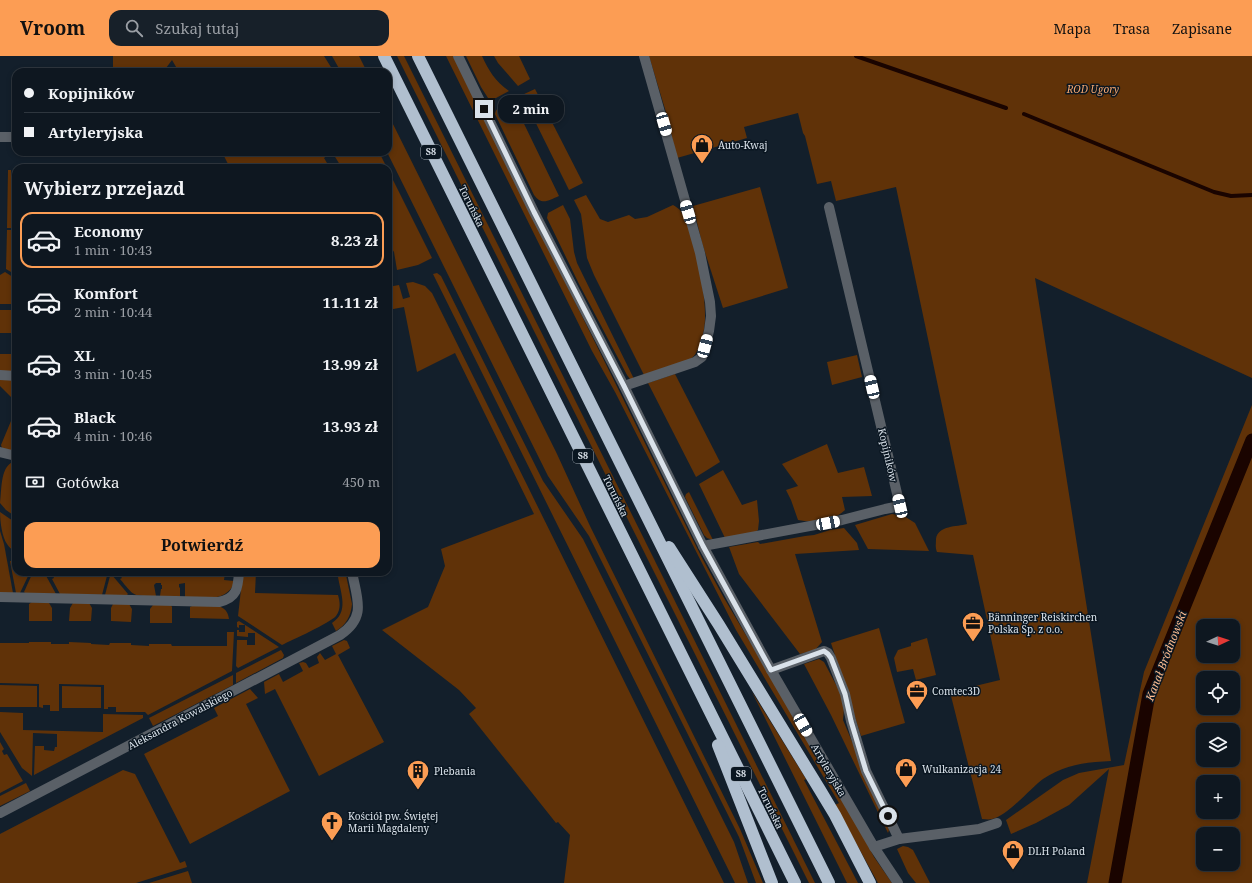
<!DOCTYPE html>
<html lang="pl">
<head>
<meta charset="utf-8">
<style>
  :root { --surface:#0e1720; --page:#172029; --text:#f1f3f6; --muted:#9b9fa5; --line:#2e363e; --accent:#fc9d54 }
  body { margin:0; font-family:"Noto Serif",serif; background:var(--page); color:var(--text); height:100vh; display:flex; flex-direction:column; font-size:15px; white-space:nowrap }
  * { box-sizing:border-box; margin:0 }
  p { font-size:13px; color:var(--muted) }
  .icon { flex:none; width:22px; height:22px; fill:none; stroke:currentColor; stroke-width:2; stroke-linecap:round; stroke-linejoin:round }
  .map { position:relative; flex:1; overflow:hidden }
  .side { position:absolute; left:12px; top:108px; width:380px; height:412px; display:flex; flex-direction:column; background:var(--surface); border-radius:12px; box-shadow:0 2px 6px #0003,0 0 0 1px var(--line) }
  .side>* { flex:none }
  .banner { position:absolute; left:12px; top:12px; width:380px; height:88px; border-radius:12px; box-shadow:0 2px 6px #0003,0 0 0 1px var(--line); display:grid; align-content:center; height:88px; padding:0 12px; background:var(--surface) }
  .needle { width:26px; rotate:86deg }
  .buttons { position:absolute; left:1196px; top:563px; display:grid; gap:8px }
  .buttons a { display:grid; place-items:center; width:44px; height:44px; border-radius:8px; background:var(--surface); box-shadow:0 2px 6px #0003,0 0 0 1px var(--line); font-size:20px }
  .end { position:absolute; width:18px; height:18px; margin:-9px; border:5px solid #dae2ea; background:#111; box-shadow:0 0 0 2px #111 }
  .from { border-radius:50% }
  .bubble { position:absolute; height:28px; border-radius:12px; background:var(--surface); box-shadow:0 2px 6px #0003,0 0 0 1px var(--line); font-size:13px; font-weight:700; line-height:28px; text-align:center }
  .car { position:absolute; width:12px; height:24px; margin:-12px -6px; border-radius:5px; box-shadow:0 0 3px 1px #0007; background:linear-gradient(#fff 24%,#345 0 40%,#fff 0 76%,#345 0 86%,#fff 0) }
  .banner b { display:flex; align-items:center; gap:14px; height:38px; font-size:15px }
  .banner b+b { border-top:1px solid var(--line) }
  .banner i { width:10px; height:10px; background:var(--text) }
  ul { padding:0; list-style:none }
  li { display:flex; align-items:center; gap:12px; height:56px; margin:0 8px 6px; padding:0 4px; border:2px solid transparent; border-radius:12px }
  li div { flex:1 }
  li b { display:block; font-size:15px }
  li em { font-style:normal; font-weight:700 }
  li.on { border-color:var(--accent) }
  li>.icon { width:36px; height:36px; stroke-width:1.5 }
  h2 { padding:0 12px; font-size:18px; line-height:48px }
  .pay { display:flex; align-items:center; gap:10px; height:44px; padding:0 12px; font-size:15px }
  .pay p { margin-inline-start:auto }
  .button { display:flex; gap:8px; margin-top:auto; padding:8px 12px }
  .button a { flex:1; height:46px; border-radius:12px; background:var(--accent); color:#111; font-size:16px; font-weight:700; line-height:46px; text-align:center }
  header { display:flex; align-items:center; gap:24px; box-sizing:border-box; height:56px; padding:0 20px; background:var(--accent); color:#111 }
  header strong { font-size:19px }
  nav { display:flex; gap:22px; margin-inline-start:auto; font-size:14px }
  .search { width:280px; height:36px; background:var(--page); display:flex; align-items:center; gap:10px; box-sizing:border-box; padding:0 14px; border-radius:12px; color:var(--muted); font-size:15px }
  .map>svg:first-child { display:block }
  .green { fill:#603208; fill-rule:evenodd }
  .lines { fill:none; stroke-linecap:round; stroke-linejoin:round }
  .stream { stroke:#1a0400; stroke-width:4 }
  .canal { stroke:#1a0400; stroke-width:13 }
  .minor { stroke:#5a6067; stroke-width:10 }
  .motorway { stroke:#b0bfcf; stroke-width:12 }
  .route { stroke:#dae2ea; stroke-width:5 }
  .labels { text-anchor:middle; stroke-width:3; stroke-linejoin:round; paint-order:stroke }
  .shield { fill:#0a1621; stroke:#9ca5ae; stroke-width:1 }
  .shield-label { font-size:9px; font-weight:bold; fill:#dae2ea }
  .park-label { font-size:10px; font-style:italic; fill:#f9aa72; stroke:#0a1621 }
  .poi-label { font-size:10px; fill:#dae2ea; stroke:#0a1621; text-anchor:start }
  .street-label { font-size:10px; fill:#dae2ea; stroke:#0a1621 }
  .water-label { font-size:11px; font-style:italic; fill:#fdbc90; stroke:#0a1621 }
</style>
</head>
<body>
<header>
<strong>Vroom</strong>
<div class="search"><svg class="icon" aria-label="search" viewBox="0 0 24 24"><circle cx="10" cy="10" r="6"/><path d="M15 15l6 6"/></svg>Szukaj tutaj</div>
<nav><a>Mapa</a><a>Trasa</a><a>Zapisane</a></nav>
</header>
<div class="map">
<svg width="1252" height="827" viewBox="0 0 1252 827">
  <rect width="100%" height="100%" fill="#131f2b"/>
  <g class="green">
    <path d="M113,0H324L334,16H179L172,4L163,16H113Z"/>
    <path d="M332,0H359L367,16H341Z"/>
    <path d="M397,0H404L815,827H809Z"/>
    <path d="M446,0H453L702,502L724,542L847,750L874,801L892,827H878L835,749L839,747L736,574L615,336L592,295Z"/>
    <path d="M466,0H482C489,15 495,25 509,35L496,42H488L481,31Z"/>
    <path d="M494,0H519L530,23L518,30L498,7Z"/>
    <path d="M649,0H1252V322L1035,222L1111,705C1086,706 1064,709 1043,723C1031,732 1006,761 992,763C989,764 985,763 982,763L950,636L1000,624L973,499L937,496C935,491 936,488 936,483C938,469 957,471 967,468L896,131L836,145L831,125L817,128L805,80L803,77L798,57L744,71L747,82L677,102L665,53Z"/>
    <path d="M535,33L583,127L569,134L522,39Z"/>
    <path d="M512,43L559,140C549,144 542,150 534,139L495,58C497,49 505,47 512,43Z"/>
    <path d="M388,58L557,398L590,470L740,773L763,827H756L739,781L589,480L548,420L387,96H388Z"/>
    <path d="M222,96H379L387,112H342L332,96L324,102L330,112H230Z"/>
    <path d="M8,114H11V123L13,126H16V172H7Z"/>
    <path d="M388,114L432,202L418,209L397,214L394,196L388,187Z"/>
    <path d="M760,131L788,232L723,252L702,187L693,150Z"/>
    <path d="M586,139L600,163L608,166L629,159L635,163L647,161L673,149C676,151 678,152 680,154C695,175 709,248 704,273C703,282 699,295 693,301C686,307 654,316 644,319L594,219L587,202L581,158L574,144Z"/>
    <path d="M563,149L570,163L574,196L577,207L634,323H630L627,319L579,228L547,162L548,157Z"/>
    <path d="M7,174H16V219L6,213Z"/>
    <path d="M5,216L16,223V248H0V219Z"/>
    <path d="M437,217L441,220L543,425L583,483L734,786L748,827H735L433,218Z"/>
    <path d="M413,226L425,230L432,237L724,827H564L570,779L558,766L556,767L469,658L476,652L459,634L382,574L428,551L445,510L441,493L534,458L455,297L417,316L404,251L388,254V231L399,229L403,243L410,241L406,227Z"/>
    <rect x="0" y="254" width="16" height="23"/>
    <path d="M0,298H16V316L0,315Z"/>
    <path d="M857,299L862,321L832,329L827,306Z"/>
    <path d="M675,318L720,406L696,421L648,327Z"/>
    <path d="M0,323L16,324V344H14L0,330Z"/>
    <path d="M1252,349V827H1087L1109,713L1069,749L1036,767L1011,778L1006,764L1063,724L1079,717L1124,709L1144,616ZM1203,570H1233V600H1203ZM1203,622H1233V652H1203ZM1203,674H1233V704H1203ZM1203,726H1233V756H1203ZM1203,778H1233V808H1203Z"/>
    <path d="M16,353V396L2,392L1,389Z"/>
    <path d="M827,388L838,417L864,411L872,440L842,441L845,454C834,465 813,467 798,464L791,444L786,434L798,430L782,408Z"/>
    <path d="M16,405V461L6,454L0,447C2,432 0,408 16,405Z"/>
    <path d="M723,414L742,449L757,444L759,465L758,474L755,476L725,482L699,428Z"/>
    <path d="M689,436L713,484L707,482L704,479L685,441L686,438Z"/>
    <path d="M0,456L16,467V516H30L20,537H16L10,505H13L15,501C14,493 11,494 7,488C2,481 0,465 0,456Z"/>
    <path d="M892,458L904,460L915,467L929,495L868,493L855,469Z"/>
    <path d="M844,472L857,487L859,494L795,498L822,586L815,594L800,598L739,518L729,491L758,486L760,488L805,480L814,479L830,474Z"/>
    <path d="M0,475L4,488L13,537H0Z"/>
    <path d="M33,516H44L56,538L25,537L24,536Z"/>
    <path d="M48,516H108L102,539L60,538L52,523L54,522L52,517L49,518Z"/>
    <path d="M114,516H235V518L225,517L224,524L234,525C234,532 225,540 217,541C208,543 195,541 185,541V527L179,528V531L180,532V541L160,540L161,533H162V529H161V527H156L154,529L156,540C132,540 135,541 120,523L122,522L118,517L116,518Z"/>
    <path d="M243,516H256L255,537L338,539C340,546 341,553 336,560C330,567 292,584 282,589L238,560Z"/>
    <path d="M112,519L128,538L127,539H105L110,520Z"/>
    <path d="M346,519L352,548C351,560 346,569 336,575L332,567C349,556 341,538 338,521Z"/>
    <path d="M32,546L49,547L52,552V565H29V548Z"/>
    <path d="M73,547H89L92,552L91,565H69L70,552Z"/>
    <path d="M113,548H129L132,553L131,566L111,565V552Z"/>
    <path d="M153,549H171L172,551V567H150V553Z"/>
    <path d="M192,550C207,550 227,545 229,563L190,562V551Z"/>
    <path d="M239,565L279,591L238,612L236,610L237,584H247V589H255V577H248V581L237,580V574H239V576H245V569H239V572L237,571V566Z"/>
    <path d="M879,572L905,667L861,680L831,587Z"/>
    <path d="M227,576H234L232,615L148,659L145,656H116V651H108V653H104V629L59,628V655H50V649H43V652L39,651V628L0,627V587H29V586H51V588H69V586L91,587V588L109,589L110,587H131V589L149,590V588H171L172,590H227Z"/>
    <path d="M927,582L936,619L916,624L913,613L897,616L894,602L898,594L911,590V587Z"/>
    <path d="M344,584L347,585L350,592L338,599L384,686L319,720L275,633L265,638L264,626L279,618L283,626L303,615L299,607L303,606L306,607L309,612L319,607L317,601L320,597L325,604L336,598L332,590Z"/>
    <path d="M281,594L284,599L283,602L236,627V617Z"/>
    <path d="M819,603L824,606L842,640L844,652L843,664L889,774L888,777L831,659L804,608Z"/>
    <path d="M233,619V629L153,670L149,662Z"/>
    <path d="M0,629L37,630V651H0Z"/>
    <path d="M62,630L101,631V652H62Z"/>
    <path d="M250,633L258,642L246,648L290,735L190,788L144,698L218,660L214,652Z"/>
    <path d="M752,636L806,723L804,724L858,827H847Z"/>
    <path d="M0,656L23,657V674L103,676V658L143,659V662L34,719L35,690H44V694L54,695L55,691H57V678L33,677L32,720L22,712L0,676Z"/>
    <path d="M0,686L4,693L2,695L4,699L7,698L23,725L0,737Z"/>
    <path d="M123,714L135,718L180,807L185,805L187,811L136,827H0V778Z"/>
    <path d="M26,727L30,735L0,750V740Z"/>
    <path d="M903,790L908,791L913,794L930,827H916L908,817L897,793Z"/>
    <path d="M188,815L192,827H149Z"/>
  </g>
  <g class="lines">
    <g class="stream">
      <path d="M856,0L1006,52"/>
      <path d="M1024,58L1214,136L1231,140L1252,139"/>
    </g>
    <path class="canal" d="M1115,827L1149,638L1252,384"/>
    <g class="minor">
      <path d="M458,0L534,156L624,330L703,490L771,614L874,791L898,827"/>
      <path d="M0,81H12"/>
      <path d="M0,319L16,320"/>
      <path d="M624,330L695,306L702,301L709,275L711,260L710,246L700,197L644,0"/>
      <path d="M0,396L16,400"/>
      <path d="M703,490L842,464L885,453L900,450L829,151"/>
      <path d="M0,541L219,546C237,542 238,532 239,516"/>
      <path d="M771,614L824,595L828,597L831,602L845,638L851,665L866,715L899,783"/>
      <path d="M0,757L340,579C367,561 357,543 352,516"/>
      <path d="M874,791L899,783L979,773L997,767"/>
    </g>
    <g class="motorway">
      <path d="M384,0L795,827"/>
      <path d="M418,0L829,827"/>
      <path d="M669,491L719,569L820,734L835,759L870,827"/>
      <path d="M718,689L772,827"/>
    </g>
  </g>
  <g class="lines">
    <path class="route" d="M484,53L534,156L624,330L703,490L771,614L824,595L828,598L831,602L845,638L851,665L866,715L888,760"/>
  </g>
  <defs>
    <g id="shop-pin" transform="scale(1.15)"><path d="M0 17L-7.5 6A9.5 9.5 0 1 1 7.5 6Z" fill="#fc9d54" stroke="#0a1621"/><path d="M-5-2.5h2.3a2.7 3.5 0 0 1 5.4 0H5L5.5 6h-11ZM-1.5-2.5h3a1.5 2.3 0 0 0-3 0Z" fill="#111"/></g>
    <g id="office-pin" transform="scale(1.15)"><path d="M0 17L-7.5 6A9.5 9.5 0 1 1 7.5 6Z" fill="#fc9d54" stroke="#0a1621"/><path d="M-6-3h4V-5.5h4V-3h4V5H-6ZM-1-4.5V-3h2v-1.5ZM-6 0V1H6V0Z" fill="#111"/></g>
    <g id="building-pin" transform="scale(1.15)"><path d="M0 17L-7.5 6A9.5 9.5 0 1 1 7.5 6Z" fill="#fc9d54" stroke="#0a1621"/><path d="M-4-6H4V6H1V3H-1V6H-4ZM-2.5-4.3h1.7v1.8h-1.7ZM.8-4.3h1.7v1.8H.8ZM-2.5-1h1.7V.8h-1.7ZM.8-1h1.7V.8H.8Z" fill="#111"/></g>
    <g id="church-pin" transform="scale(1.15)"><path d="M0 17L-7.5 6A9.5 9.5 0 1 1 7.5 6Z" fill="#fc9d54" stroke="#0a1621"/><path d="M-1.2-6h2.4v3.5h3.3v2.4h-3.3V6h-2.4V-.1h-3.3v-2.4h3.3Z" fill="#111"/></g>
  </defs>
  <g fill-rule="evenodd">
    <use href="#shop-pin" x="702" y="89"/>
    <use href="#office-pin" x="973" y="567"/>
    <use href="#office-pin" x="917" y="635"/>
    <use href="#shop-pin" x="906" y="713"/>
    <use href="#building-pin" x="418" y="715"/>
    <use href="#church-pin" x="332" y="766"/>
    <use href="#shop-pin" x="1013" y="795"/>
  </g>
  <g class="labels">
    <g class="shield">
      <rect x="421" y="89" width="20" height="14" rx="3"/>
      <rect x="573" y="393" width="20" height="14" rx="3"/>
      <rect x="731" y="711" width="20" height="14" rx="3"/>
    </g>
    <g class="shield-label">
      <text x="431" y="99">S8</text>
      <text x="583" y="403">S8</text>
      <text x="741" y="721">S8</text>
    </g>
    <g class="park-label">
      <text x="1093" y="37">ROD Ugory</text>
    </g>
    <g class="poi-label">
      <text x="718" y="93">Auto-Kwaj</text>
      <text x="988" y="565">Bänninger Reiskirchen<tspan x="988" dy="12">Polska Sp. z o.o.</tspan></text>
      <text x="932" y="639">Comtec3D</text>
      <text x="922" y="717">Wulkanizacja 24</text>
      <text x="434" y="719">Plebania</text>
      <text x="348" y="764">Kościół pw. Świętej<tspan x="348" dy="12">Marii Magdaleny</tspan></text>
      <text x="1028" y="799">DLH Poland</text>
    </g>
    <g class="street-label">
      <text transform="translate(472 150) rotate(64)" y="4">Toruńska</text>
      <text transform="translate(888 399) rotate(77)" y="4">Kopijników</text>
      <text transform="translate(616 440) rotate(64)" y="4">Toruńska</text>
      <text transform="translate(180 663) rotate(-28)" y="4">Aleksandra Kowalskiego</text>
      <text transform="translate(829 714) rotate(60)" y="4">Artyleryjska</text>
      <text transform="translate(771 752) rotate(64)" y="4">Toruńska</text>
    </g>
    <g class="water-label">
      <text transform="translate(1166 600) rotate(-69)" y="4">Kanał Bródnowski</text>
    </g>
  </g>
</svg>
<div class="buttons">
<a><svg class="needle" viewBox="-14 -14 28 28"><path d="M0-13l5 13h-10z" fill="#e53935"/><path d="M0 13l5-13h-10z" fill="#9b9fa5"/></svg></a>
<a><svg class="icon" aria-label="locate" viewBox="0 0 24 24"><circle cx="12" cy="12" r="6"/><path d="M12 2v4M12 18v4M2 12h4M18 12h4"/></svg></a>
<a><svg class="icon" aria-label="layers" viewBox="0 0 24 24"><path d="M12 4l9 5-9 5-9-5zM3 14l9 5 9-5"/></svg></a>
<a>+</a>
<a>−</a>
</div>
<i class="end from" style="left:888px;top:760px"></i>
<i class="end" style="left:484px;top:53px"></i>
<div class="bubble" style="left:498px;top:39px;width:66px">2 min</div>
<i class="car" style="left:664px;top:68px;rotate:164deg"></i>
<i class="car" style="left:688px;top:156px;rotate:344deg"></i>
<i class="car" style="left:705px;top:290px;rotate:15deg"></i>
<i class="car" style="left:872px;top:331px;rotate:347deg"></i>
<i class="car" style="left:900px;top:450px;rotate:347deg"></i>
<i class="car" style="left:828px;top:467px;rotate:79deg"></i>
<i class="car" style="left:803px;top:669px;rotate:150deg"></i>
<div class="banner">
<b><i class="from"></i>Kopijników</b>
<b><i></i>Artyleryjska</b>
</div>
<section class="side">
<h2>Wybierz przejazd</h2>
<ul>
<li class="on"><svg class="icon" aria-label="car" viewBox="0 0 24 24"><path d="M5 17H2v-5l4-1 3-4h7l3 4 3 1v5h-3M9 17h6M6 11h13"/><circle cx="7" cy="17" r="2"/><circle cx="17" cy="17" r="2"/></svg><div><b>Economy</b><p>1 min · 10:43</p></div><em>8.23 zł</em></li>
<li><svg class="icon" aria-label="car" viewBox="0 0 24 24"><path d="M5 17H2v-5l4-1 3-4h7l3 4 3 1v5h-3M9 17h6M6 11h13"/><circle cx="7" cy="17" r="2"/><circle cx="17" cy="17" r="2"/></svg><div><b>Komfort</b><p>2 min · 10:44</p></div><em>11.11 zł</em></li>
<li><svg class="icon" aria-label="car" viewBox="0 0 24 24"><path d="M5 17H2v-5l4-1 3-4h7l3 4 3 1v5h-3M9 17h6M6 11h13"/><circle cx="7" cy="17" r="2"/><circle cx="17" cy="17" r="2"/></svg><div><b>XL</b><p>3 min · 10:45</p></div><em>13.99 zł</em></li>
<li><svg class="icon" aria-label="car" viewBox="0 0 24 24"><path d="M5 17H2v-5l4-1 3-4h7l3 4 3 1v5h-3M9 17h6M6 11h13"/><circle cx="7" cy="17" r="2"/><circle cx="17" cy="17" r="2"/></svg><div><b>Black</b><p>4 min · 10:46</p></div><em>13.93 zł</em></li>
</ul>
<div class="pay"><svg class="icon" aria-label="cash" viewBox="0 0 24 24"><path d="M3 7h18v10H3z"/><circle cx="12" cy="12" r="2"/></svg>Gotówka<p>450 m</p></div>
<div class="button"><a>Potwierdź</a></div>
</section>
</div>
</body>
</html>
